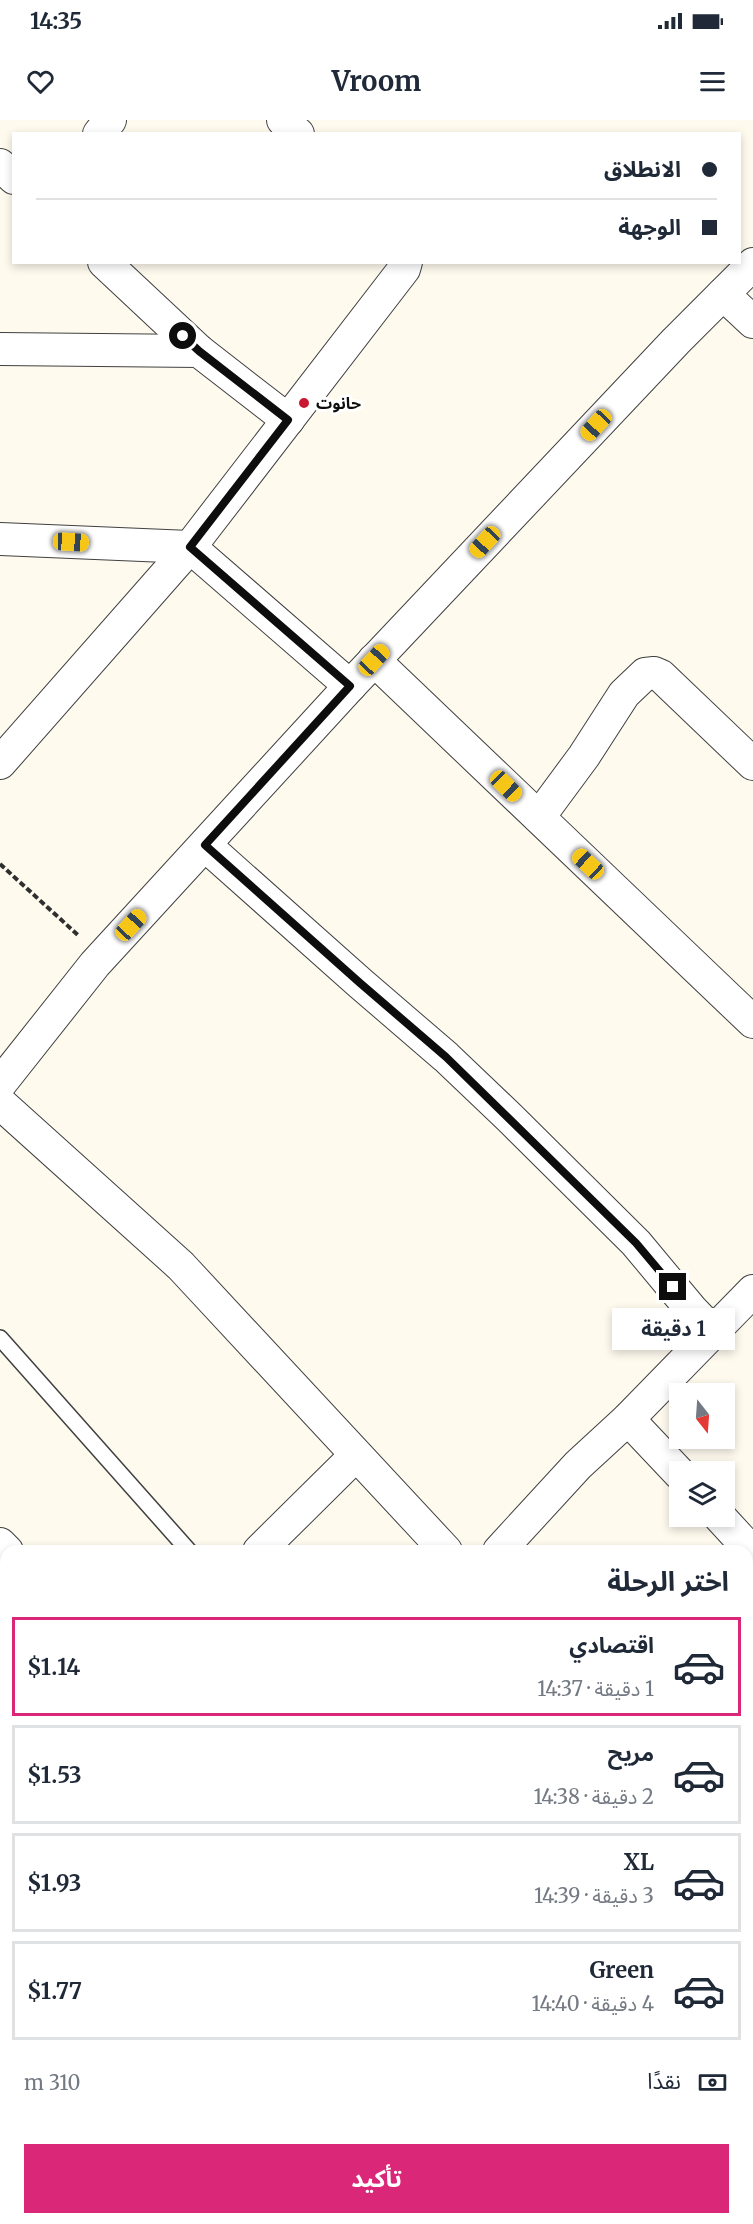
<!DOCTYPE html>
<html lang="ar">
<head>
<meta charset="utf-8">
<style>
  :root { --surface:#fff; --page:#f6f6f7; --text:#1f2937; --muted:#747a83; --line:#e0e1e3; --accent:#db2777 }
  body { margin:0; font-family:Merriweather,"Noto Sans Arabic",serif; background:var(--page); color:var(--text); direction:rtl; height:100vh; display:flex; flex-direction:column; font-size:22px; white-space:nowrap }
  * { box-sizing:border-box; margin:0 }
  p { font-size:20px; color:var(--muted) }
  .icon { flex:none; width:33px; height:33px; fill:none; stroke:currentColor; stroke-width:2; stroke-linecap:round; stroke-linejoin:round }
  .map { position:relative; flex:1; overflow:hidden; direction:ltr }
  .details { position:absolute; left:0px; top:1425px; width:753px; height:680px; display:flex; flex-direction:column; background:var(--surface); border-radius:18px 18px 0 0; box-shadow:0 3px 9px #0003; direction:rtl }
  .details>* { flex:none }
  .guide { position:absolute; left:12px; top:12px; width:729px; height:132px; border-radius:0px; box-shadow:0 3px 9px #0003; direction:rtl; display:grid; align-content:center; height:132px; padding:0 24px; background:var(--surface) }
  .needle { width:39px; rotate:163deg }
  .tools { position:absolute; left:669px; top:1263px; display:grid; gap:12px }
  .tools a { display:grid; place-items:center; width:66px; height:66px; border-radius:0px; background:var(--surface); box-shadow:0 3px 9px #0003; font-size:30px }
  .end { position:absolute; width:27px; height:27px; margin:-14px; border:8px solid #0d0d0d; background:#fff; box-shadow:0 0 0 3px #fff }
  .from { border-radius:50% }
  .bubble { position:absolute; height:42px; border-radius:0px; background:var(--surface); box-shadow:0 3px 9px #0003; font-size:20px; font-weight:700; line-height:42px; text-align:center; direction:rtl }
  .car { position:absolute; width:18px; height:36px; margin:-18px -9px; border-radius:8px; box-shadow:0 0 4px 2px #0007; background:linear-gradient(#f5c518 24%,#345 0 40%,#f5c518 0 76%,#345 0 86%,#f5c518 0) }
  .guide b { display:flex; align-items:center; gap:21px; height:57px; font-size:22px }
  .guide b+b { border-top:2px solid var(--line) }
  .guide i { width:15px; height:15px; background:var(--text) }
  ul { padding:0; list-style:none }
  li { display:flex; align-items:center; gap:18px; height:99px; margin:0 12px 9px; padding:0 12px; border:3px solid var(--line); border-radius:0px }
  li div { flex:1 }
  li b { display:block; font-size:22px }
  li em { font-style:normal; font-weight:700 }
  li.selected { border-color:var(--accent) }
  li>.icon { width:54px; height:54px; stroke-width:1.5 }
  h2 { padding:0 24px; font-size:27px; line-height:72px }
  .pay { display:flex; align-items:center; gap:15px; height:66px; padding:0 24px; font-size:22px }
  .pay p { margin-inline-start:auto }
  .action { display:flex; gap:12px; margin-top:auto; padding:12px 24px }
  .action a { flex:1; height:69px; border-radius:0px; background:var(--accent); color:#fff; font-size:24px; font-weight:700; line-height:69px; text-align:center }
  .status { display:flex; justify-content:space-between; align-items:center; height:42px; padding:0 30px; background:var(--surface); direction:ltr }
  .status svg { height:16px; fill:currentColor }
  header { display:flex; justify-content:space-between; align-items:center; height:78px; padding:0 24px; background:var(--surface); font-size:27px; font-weight:700 }
  .map>svg:first-child { display:block }
  .lines { fill:none; stroke-linecap:round; stroke-linejoin:round }
  .service-casing { stroke:#404040; stroke-width:18 }
  .minor-casing { stroke:#404040; stroke-width:34 }
  .path { stroke:#2f2f2f; stroke-width:4; stroke-dasharray:6 3; stroke-linecap:butt }
  .service { stroke:#fff; stroke-width:15 }
  .minor { stroke:#fff; stroke-width:32 }
  .route { stroke:#0d0d0d; stroke-width:8 }
  .poi-dot { fill:#cb1832; stroke:#fff; stroke-width:2 }
  .labels { text-anchor:middle; stroke-width:6; stroke-linejoin:round; paint-order:stroke }
  .poi-label { font-size:16px; font-weight:bold; fill:#0d0d0d; stroke:#fff; text-anchor:start }
</style>
</head>
<body>
<div class="status"><b>14:35</b><svg viewBox="0 0 49 12"><path d="M0 12V9h3v3zM5 12V6h3v6zM10 12V3h3v9zM15 12V0h3v12zM26 1h20v11H26zM47 4h2v5h-2z"/></svg></div>
<header><svg class="icon" aria-label="menu" viewBox="0 0 24 24"><path d="M4 6h16M4 12h16M4 18h16"/></svg>Vroom<svg class="icon" aria-label="heart" viewBox="0 0 24 24"><path d="M12 20l-8-8c-3-5 5-10 8-4 3-6 11-1 8 4z"/></svg></header>
<div class="map">
<svg width="753" height="2104" viewBox="0 0 753 2104">
  <rect width="100%" height="100%" fill="#fffaee"/>
  <g class="lines">
    <g class="service-casing">
      <path id="service" d="M0,1218L189,1431"/>
    </g>
    <g class="minor-casing">
      <g id="minor">
        <path d="M283,0L298,14"/>
        <path d="M99,14L110,0"/>
        <path d="M0,45L14,58"/>
        <path d="M104,142L199,231"/>
        <path d="M723,174L753,202"/>
        <path d="M0,229L199,231L288,300"/>
        <path d="M0,419L190,427L350,566"/>
        <path d="M374,540L753,902"/>
        <path d="M0,643L190,427L404,149L406,142"/>
        <path d="M539,697L584,636L624,574L645,554L654,553L661,556L753,644"/>
        <path d="M205,725L360,863L446,937L510,998L636,1123L691,1189L712,1211"/>
        <path d="M0,964L95,844L350,566L676,221L753,144"/>
        <path d="M0,983L181,1146L446,1431"/>
        <path d="M628,1299L680,1354"/>
        <path d="M719,1396L753,1433"/>
        <path d="M0,1424L7,1431"/>
        <path d="M259,1431L356,1335"/>
        <path d="M499,1431L578,1345L628,1299L753,1171"/>
        <path d="M0,1593L6,1599"/>
        <path d="M747,1638L753,1633"/>
        <path d="M0,1682L6,1676"/>
        <path d="M747,1698L753,1704"/>
        <path d="M17,2104L23,2098"/>
        <path d="M528,2104L534,2098"/>
      </g>
    </g>
    <g class="path">
      <path d="M0,744L79,816"/>
      <path d="M747,1738L753,1739"/>
    </g>
    <use href="#service" class="service"/>
    <use href="#minor" class="minor"/>
  </g>
  <g class="lines">
    <path class="route" d="M183,216L199,231L288,300L190,427L350,566L205,725L360,863L446,937L636,1123L673,1167"/>
  </g>
  <circle class="poi-dot" cx="304" cy="283" r="6"/>
  <g class="labels">
    <g class="poi-label">
      <text x="316" y="289">حانوت</text>
    </g>
  </g>
</svg>
<div class="tools">
<a><svg class="needle" viewBox="-14 -14 28 28"><path d="M0-13l5 13h-10z" fill="#e53935"/><path d="M0 13l5-13h-10z" fill="#747a83"/></svg></a>
<a><svg class="icon" aria-label="layers" viewBox="0 0 24 24"><path d="M12 4l9 5-9 5-9-5zM3 14l9 5 9-5"/></svg></a>
</div>
<i class="end from" style="left:183px;top:216px"></i>
<i class="end" style="left:673px;top:1167px"></i>
<div class="bubble" style="left:612px;top:1188px;width:123px">1 دقيقة</div>
<i class="car" style="left:596px;top:305px;rotate:223deg"></i>
<i class="car" style="left:71px;top:422px;rotate:93deg"></i>
<i class="car" style="left:485px;top:422px;rotate:223deg"></i>
<i class="car" style="left:374px;top:540px;rotate:43deg"></i>
<i class="car" style="left:506px;top:666px;rotate:134deg"></i>
<i class="car" style="left:588px;top:744px;rotate:313deg"></i>
<i class="car" style="left:131px;top:805px;rotate:43deg"></i>
<div class="guide">
<b><i class="from"></i>الانطلاق</b>
<b><i></i>الوجهة</b>
</div>
<section class="details">
<h2>اختر الرحلة</h2>
<ul>
<li class="selected"><svg class="icon" aria-label="car" viewBox="0 0 24 24"><path d="M5 17H2v-5l4-1 3-4h7l3 4 3 1v5h-3M9 17h6M6 11h13"/><circle cx="7" cy="17" r="2"/><circle cx="17" cy="17" r="2"/></svg><div><b>اقتصادي</b><p>1 دقيقة · 14:37</p></div><em>$1.14</em></li>
<li><svg class="icon" aria-label="car" viewBox="0 0 24 24"><path d="M5 17H2v-5l4-1 3-4h7l3 4 3 1v5h-3M9 17h6M6 11h13"/><circle cx="7" cy="17" r="2"/><circle cx="17" cy="17" r="2"/></svg><div><b>مريح</b><p>2 دقيقة · 14:38</p></div><em>$1.53</em></li>
<li><svg class="icon" aria-label="car" viewBox="0 0 24 24"><path d="M5 17H2v-5l4-1 3-4h7l3 4 3 1v5h-3M9 17h6M6 11h13"/><circle cx="7" cy="17" r="2"/><circle cx="17" cy="17" r="2"/></svg><div><b>XL</b><p>3 دقيقة · 14:39</p></div><em>$1.93</em></li>
<li><svg class="icon" aria-label="car" viewBox="0 0 24 24"><path d="M5 17H2v-5l4-1 3-4h7l3 4 3 1v5h-3M9 17h6M6 11h13"/><circle cx="7" cy="17" r="2"/><circle cx="17" cy="17" r="2"/></svg><div><b>Green</b><p>4 دقيقة · 14:40</p></div><em>$1.77</em></li>
</ul>
<div class="pay"><svg class="icon" aria-label="cash" viewBox="0 0 24 24"><path d="M3 7h18v10H3z"/><circle cx="12" cy="12" r="2"/></svg>نقدًا<p>310 m</p></div>
<div class="action"><a>تأكيد</a></div>
</section>
</div>
</body>
</html>
